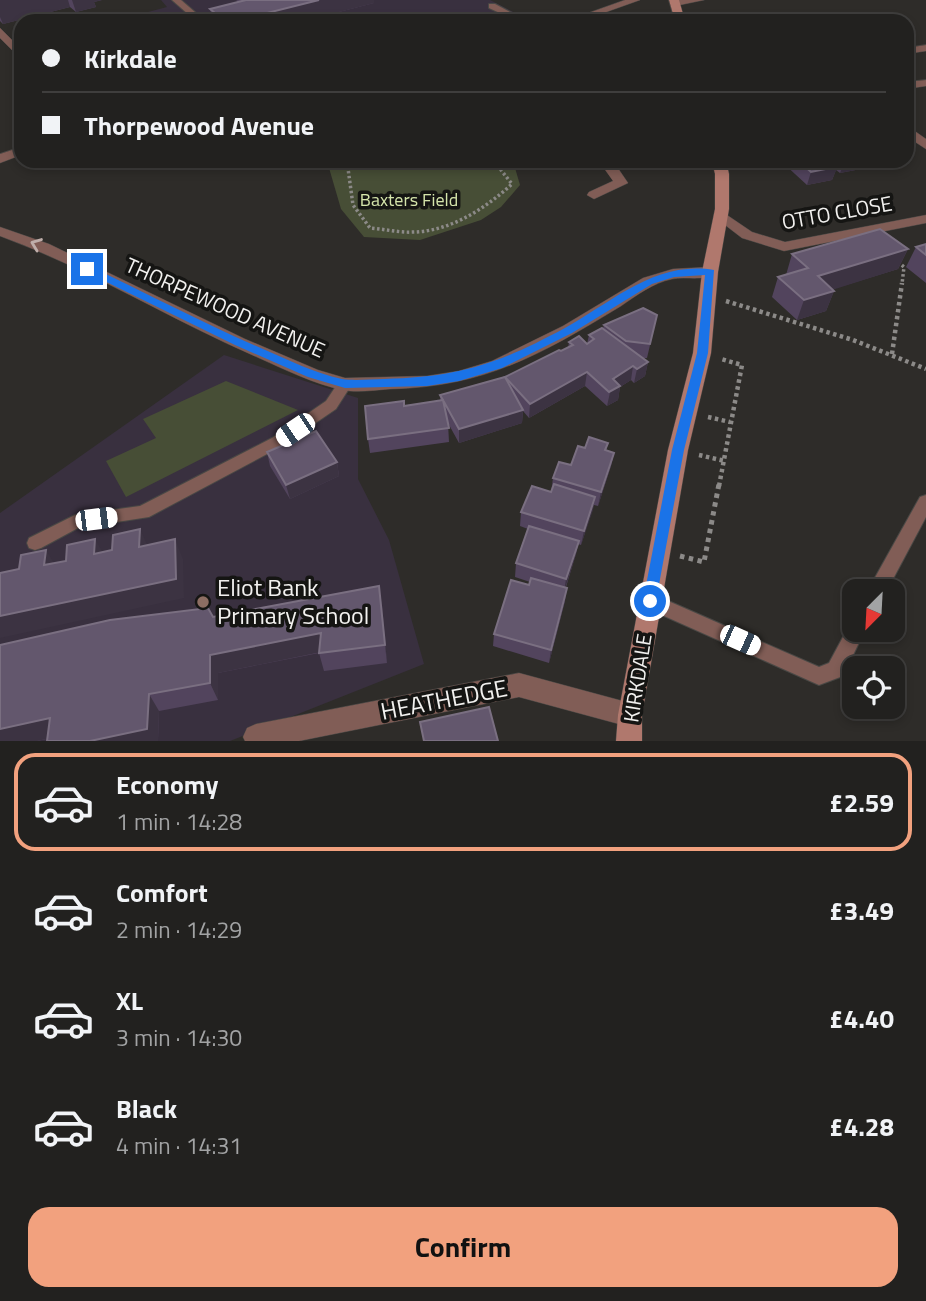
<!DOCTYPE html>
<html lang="en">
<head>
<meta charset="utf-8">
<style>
  :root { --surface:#22211f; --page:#2a2928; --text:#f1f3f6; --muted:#a2a3a4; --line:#3f3e3d; --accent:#f2a17e }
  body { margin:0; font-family:"Titillium Web",sans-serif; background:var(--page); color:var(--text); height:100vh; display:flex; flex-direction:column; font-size:26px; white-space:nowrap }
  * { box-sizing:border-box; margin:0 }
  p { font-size:23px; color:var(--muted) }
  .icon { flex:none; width:38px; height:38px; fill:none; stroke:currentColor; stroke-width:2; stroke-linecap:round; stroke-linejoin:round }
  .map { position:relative; height:741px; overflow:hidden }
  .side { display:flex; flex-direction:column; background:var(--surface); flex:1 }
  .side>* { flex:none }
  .hud { position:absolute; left:14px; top:14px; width:900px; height:154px; border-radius:21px; box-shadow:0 4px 10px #0003,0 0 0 2px var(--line); display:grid; align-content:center; height:154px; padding:0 28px; background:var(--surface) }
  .needle { width:46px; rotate:204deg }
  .controls { position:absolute; left:842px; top:579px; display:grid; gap:14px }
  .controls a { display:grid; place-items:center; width:63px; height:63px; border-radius:14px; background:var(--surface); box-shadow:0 4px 10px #0003,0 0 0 2px var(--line); font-size:35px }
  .end { position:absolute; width:32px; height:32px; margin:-16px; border:9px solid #1a73e8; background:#fff; box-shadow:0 0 0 4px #fff }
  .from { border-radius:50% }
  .car { position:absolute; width:21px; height:42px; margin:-21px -10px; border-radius:9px; box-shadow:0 0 5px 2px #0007; background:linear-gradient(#fff 24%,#345 0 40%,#fff 0 76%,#345 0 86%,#fff 0) }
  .hud b { display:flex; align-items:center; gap:24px; height:66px; font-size:26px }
  .hud b+b { border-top:2px solid var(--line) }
  .hud i { width:18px; height:18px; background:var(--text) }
  ul { padding:12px 0 0; list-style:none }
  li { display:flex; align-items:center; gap:21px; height:98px; margin:0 14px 10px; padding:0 14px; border:4px solid transparent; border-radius:21px }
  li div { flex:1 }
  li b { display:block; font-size:26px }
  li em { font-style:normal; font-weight:700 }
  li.active { border-color:var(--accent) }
  li>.icon { width:63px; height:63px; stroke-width:1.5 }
  .button { display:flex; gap:14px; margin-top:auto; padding:14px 28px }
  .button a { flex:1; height:80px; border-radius:21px; background:var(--accent); color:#111; font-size:28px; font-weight:700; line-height:80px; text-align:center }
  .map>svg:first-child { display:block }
  .education { fill:#39303f }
  .green { fill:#474e36 }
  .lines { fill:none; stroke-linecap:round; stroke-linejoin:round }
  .lane-casing { stroke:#494845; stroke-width:2 }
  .street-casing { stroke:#494845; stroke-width:1 }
  .secondary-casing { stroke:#494845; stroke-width:1 }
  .path-far2 { stroke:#8c8a88; stroke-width:3.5; stroke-dasharray:2.5 2.5; stroke-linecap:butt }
  .path-far1 { stroke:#8c8a88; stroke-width:4.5; stroke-dasharray:3.5 3.5; stroke-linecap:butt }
  .path { stroke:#8c8a88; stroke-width:5; stroke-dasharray:4.5 4.5; stroke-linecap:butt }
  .lane { fill:#815d56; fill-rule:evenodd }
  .street { fill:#815d56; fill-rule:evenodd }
  .secondary { fill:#b0786d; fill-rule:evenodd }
  .wall { fill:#52445d }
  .shaded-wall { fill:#3c3342 }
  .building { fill:#63576d; stroke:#7a6f81; stroke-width:2 }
  .oneway { stroke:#bfaeaa }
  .route { fill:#1a73e8 }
  .education-dot { fill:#8d6e63; stroke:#151513; stroke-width:2.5 }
  .labels { text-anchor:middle; stroke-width:7; stroke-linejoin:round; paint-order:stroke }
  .far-park-label { font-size:18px; fill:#d5e5ab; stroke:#151513 }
  .street-label { font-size:21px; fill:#f2f1ef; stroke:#151513 }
  .near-poi-label { font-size:24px; fill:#f2f1ef; stroke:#151513; text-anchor:start }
  .near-street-label { font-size:24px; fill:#f2f1ef; stroke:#151513 }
</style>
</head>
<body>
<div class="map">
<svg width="926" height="741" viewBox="0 0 926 741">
  <rect width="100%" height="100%" fill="#2e2c29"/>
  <g class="education">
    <path d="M161,0H490L531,21H114L167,7Z"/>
    <path d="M224,355L358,398V479L389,540L424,664L230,741H0V513Z"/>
  </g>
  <g class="green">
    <path d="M327,161H513L520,185L501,207L481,220L420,240L364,237L341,209Z"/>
    <path d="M226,381L298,410L126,497L106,461L156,438L143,419Z"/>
  </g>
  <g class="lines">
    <g class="lane-casing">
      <g id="lane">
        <path d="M172,0H181L203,19L196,21Z"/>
        <path d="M489,4H495L527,21H517L489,8Z"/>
        <path d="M345,379L352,384L336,409L282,446L149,517L78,528L41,548L35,550L29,548L27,543L29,538L75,515L140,506L272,438L326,401L340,380Z"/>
        <path d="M926,495V517L886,592H867L920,497Z"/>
        <path d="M650,593L819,667L829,663L850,624L854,622V630H865L843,676L819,685L644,607L641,601L644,595Z"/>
      </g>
    </g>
    <g class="street-casing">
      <g id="street">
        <path d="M625,0H640L581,21H566Z"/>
        <path d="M704,0L675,6L670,3L676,0Z"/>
        <path d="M0,28L21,49V59L0,38Z"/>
        <path d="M926,45V51L906,54V48Z"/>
        <path d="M926,80V86L906,89V82Z"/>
        <path d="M906,125L926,139V149L906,136Z"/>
        <path d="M21,147V155L0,163V154Z"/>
        <path d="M599,161H613L628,183L594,199L587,195L589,192L613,181Z"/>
        <path d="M721,211L752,232L785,242L926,215V223L784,251L742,238L716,218L714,215Z"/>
        <path d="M0,227L49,244L245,339L318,370L345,378L427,376L459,371L492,361L563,326L643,278L673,269L710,267L718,272C708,282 686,276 672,279C653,283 637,295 621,306C542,354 485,387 390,389C375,390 357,393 343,390C314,384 286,370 259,358C171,320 90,269 0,236Z"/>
        <path d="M519,673L630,703L639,706L642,715L639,724L630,727L519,697L299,741H245L243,737L247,728L256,724Z"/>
      </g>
    </g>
    <g class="secondary-casing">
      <g id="secondary">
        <path d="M669,0H679L685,21H675Z"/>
        <path d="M712,161H726L729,174V209L718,272L711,353L688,450L642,715V741H616L618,715L668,450L693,353L702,272L715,209V174Z"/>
      </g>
    </g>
    <g class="path-far2">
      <path d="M347,161L353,205L370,228C385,229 399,233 414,232C451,231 486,208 512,184L501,170L499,161"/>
      <path d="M898,262L904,267L902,284"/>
    </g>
    <g class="path-far1">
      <path d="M726,301L853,340L926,369"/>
      <path d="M892,354L902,283"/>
      <path d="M708,417L730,422"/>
      <path d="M699,455L725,461"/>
      <path d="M719,486L742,365L721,359"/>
    </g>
    <path class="path" d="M680,556L704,562L719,484"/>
    <use href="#lane" class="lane"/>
    <use href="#street" class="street"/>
    <use href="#secondary" class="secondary"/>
  </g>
  <g class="wall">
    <path d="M0,0H102L94,2L96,7L76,12L70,7L3,24L0,21Z"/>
    <path d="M236,0H374V3L304,21H213L210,9L239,2Z"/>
    <path d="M783,161H869L866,168L840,173L836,170L832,180L807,185L783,163Z"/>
    <path d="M926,244V283L906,267L916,247Z"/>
    <path d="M908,249L898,269L833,289L834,291L826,311L797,320L772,297L778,277L786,275L792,254Z"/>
    <path d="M657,315L647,358H642L648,362L645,376L634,383L631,380L620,387L618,400L607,406L585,386L529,418L523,411L522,423L459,443L448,423L449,442L370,453L368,439L404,406L440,401V395L505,377L568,348L569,342L587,344L589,335L603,328L604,325Z"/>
    <path d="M608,443L606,451L614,453L611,466L598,506L594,505L581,545L578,544L576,554L566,587L565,601L549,663L493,646L494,634L529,585L530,582L515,577L516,563L528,529L520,526L521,512L551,492L553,478L571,465L585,448Z"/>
    <path d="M267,452L337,462L339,476L290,499L270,466Z"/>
    <path d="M382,605L387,663L324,671L319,653L218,673V700L159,711L158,741H47V739L37,741H0L213,617Z"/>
  </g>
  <g class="shaded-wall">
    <path d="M0,0H68L70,7L3,24L0,17Z"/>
    <path d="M72,0H102L94,2L96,7L76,12Z"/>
    <path d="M319,0H374V3L304,21H235Z"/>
    <path d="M826,161H840L832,180L807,185L811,172Z"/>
    <path d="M845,161H869L866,168L840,173Z"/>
    <path d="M908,249L898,269L810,297L818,276Z"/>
    <path d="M834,291L826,311L797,320L804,300Z"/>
    <path d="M648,362L645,376L634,383L637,369Z"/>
    <path d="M633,366L631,380L620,387L618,400L607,406L613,379Z"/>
    <path d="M587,372L585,386L529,418L530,404Z"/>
    <path d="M523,410L522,423L459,443V429Z"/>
    <path d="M614,453L611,466L598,506L601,492Z"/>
    <path d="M337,462L339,476L290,499L286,485Z"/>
    <path d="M595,497L593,510L581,545L584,531Z"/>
    <path d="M140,529L149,549L139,547Z"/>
    <path d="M95,539L106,558L94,554Z"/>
    <path d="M175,539L183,559L184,598L0,638V616Z"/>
    <path d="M579,541L576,554L564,592L566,579Z"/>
    <path d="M46,550L58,570L44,565Z"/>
    <path d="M379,586L382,605L387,663L385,645Z"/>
    <path d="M567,588L565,601L549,663L551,650Z"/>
    <path d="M321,633L326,651L218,673V700L210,683V655Z"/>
    <path d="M149,694L159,711L158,741H90Z"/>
    <path d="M50,718L64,735L37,741H0V729Z"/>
  </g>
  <g class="building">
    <path d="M246,0H319L235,21H225L210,9Z"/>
    <path d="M799,161H829L836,167L811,172Z"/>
    <path d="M880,229L908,249L818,276L834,291L804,300L778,277L808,268L792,254Z"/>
    <path d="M926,244V255L916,247Z"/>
    <path d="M643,308L657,315L650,344L626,341L604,325Z"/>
    <path d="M602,328L648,362L637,369L633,366L613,379L620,386L609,392L587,372L530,404L505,377L559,350L561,351L573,345L569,342L579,336L587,344L594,339L589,335Z"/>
    <path d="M505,377L523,410L459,429L443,400L449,428L368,439L365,406L404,401V406L443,400L440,395Z"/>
    <path d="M316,431L337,462L286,485L267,452Z"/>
    <path d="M589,437L608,443L605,450L614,453L601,492L553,478L559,462L571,465L578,446L585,448Z"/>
    <path d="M554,484L595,497L584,531L521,512L532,486L551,492Z"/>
    <path d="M529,526L579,541L566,579L516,563Z"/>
    <path d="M140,529L139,547L175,539L176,579L0,616V573L19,569L21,555L46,550L44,565L66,561L67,545L95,539L94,554L112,550L113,535Z"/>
    <path d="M531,578L567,588L551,650L494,634L511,580L529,585Z"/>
    <path d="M379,586L385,645L319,653L321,633L210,655V683L149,694L147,729L90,741H47L50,718L0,729V645L110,620L208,608L213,617Z"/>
    <path d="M489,707L498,741H424L420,722Z"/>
  </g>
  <defs><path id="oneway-chevron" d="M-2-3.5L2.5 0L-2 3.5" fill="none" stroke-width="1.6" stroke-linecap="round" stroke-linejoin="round" transform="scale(1.75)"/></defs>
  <use class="oneway" href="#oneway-chevron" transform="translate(36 244) rotate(-159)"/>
  <path class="route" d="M84,267H91C148,294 205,324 263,349C289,360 314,373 342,379C355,381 371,379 384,379C460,377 498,364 565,328C612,302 656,260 714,270L708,353L684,450L655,606L650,608L643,601L672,450L697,353L705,275L674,277L652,284L572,333L502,368L459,381L427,386L345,388L308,377L235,345L84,271Z"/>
  <circle class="education-dot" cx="203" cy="602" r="7"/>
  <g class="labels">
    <g class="far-park-label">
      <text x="409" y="206">Baxters Field</text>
    </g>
    <g class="street-label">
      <text transform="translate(837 213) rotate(-10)" y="7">OTTO CLOSE</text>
      <text transform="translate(225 308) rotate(24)" y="7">THORPEWOOD AVENUE</text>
      <text transform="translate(638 678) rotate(-81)" y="7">KIRKDALE</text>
    </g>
    <g class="near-poi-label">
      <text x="217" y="596">Eliot Bank<tspan x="217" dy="28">Primary School</tspan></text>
    </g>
    <g class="near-street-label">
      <text transform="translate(444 700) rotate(-11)" y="8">HEATHEDGE</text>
    </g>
  </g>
</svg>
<div class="controls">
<a><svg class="needle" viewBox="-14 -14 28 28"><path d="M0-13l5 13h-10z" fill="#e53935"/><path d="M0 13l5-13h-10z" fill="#a2a3a4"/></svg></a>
<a><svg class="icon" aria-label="locate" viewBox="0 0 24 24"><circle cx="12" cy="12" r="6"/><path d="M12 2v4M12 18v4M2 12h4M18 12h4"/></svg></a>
</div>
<i class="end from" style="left:650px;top:601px"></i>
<i class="end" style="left:87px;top:269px"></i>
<i class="car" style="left:295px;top:430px;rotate:236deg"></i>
<i class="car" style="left:96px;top:519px;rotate:83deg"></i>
<i class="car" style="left:740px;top:640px;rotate:114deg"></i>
<div class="hud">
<b><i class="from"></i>Kirkdale</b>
<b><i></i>Thorpewood Avenue</b>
</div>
</div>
<section class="side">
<ul>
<li class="active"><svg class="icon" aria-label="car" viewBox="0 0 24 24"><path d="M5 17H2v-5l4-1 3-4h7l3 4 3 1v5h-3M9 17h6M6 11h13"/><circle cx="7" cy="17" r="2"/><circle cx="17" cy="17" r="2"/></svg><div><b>Economy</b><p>1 min · 14:28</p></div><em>£2.59</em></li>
<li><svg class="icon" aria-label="car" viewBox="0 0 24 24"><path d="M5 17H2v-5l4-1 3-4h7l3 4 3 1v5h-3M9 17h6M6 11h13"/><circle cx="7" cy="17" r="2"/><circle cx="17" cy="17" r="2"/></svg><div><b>Comfort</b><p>2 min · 14:29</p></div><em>£3.49</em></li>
<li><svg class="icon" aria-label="car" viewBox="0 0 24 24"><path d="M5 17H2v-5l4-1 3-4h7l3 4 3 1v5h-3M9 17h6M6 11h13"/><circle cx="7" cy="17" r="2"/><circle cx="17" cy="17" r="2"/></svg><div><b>XL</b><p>3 min · 14:30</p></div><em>£4.40</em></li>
<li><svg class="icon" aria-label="car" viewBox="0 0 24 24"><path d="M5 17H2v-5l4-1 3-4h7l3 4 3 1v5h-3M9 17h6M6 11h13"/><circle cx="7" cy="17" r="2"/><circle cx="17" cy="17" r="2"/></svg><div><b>Black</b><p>4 min · 14:31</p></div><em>£4.28</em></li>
</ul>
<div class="button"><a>Confirm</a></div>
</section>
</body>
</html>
